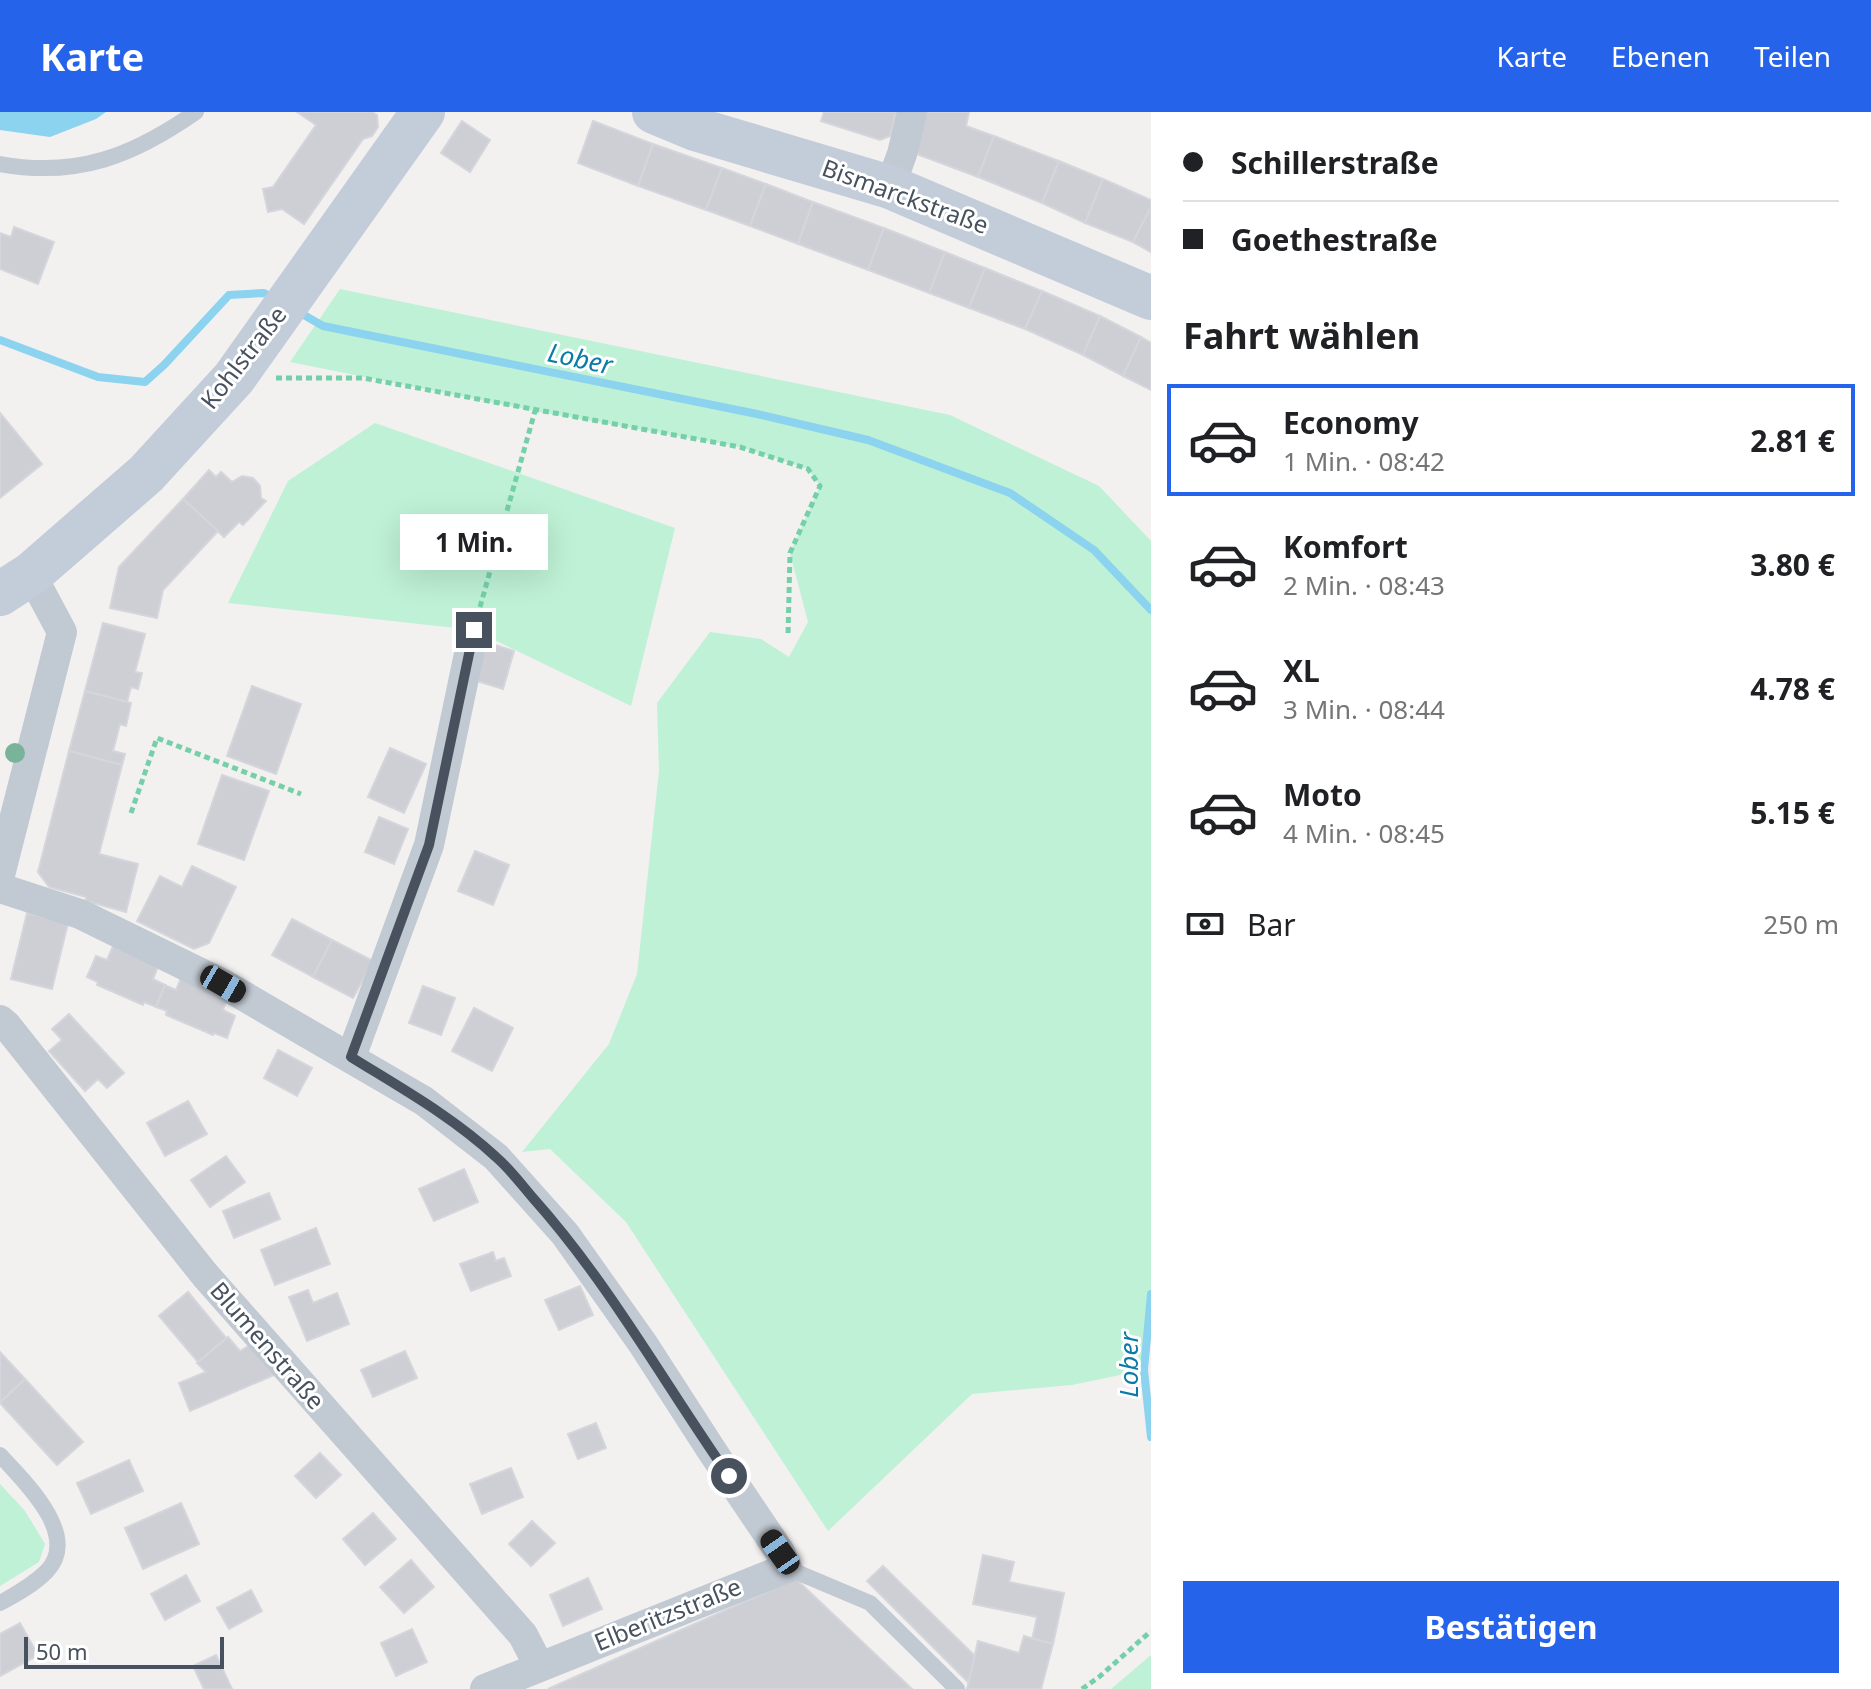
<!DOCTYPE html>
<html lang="de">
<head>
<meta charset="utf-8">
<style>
  :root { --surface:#fff; --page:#f2f2f2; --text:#202124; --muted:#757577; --line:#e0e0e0; --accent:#2563eb }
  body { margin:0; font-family:"Noto Sans",sans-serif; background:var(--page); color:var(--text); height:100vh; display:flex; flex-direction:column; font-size:30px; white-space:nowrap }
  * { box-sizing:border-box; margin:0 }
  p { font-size:26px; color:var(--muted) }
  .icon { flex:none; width:44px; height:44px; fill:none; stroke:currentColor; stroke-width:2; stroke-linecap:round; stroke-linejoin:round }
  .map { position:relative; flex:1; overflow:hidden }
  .panel { display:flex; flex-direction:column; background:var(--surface); width:720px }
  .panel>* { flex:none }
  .top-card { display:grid; align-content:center; height:176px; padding:0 32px; background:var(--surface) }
  .scale { position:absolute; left:24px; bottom:20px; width:200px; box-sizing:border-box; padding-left:8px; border:4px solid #48525e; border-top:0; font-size:22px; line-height:28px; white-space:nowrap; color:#48525e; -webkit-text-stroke:6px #fff; paint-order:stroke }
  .end { position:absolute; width:36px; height:36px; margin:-18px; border:10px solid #48525e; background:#fff; box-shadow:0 0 0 4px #fff }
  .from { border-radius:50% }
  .bubble { position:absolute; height:56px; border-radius:0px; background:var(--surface); box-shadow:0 8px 32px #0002; font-size:26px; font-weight:700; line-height:56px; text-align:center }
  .car { position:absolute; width:24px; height:48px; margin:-24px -12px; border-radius:10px; box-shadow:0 0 6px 2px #0007; background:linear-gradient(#222 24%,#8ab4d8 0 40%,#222 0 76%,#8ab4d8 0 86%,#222 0) }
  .top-card b { display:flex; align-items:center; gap:28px; height:76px; font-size:30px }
  .top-card b+b { border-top:2px solid var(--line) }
  .top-card i { width:20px; height:20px; background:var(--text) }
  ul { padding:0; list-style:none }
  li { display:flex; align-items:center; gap:24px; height:112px; margin:0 16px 12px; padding:0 16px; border:4px solid transparent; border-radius:0px }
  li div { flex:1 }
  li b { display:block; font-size:30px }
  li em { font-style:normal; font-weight:700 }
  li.current { border-color:var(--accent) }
  li>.icon { width:72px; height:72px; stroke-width:1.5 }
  h2 { padding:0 32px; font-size:36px; line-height:96px }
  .pay { display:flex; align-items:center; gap:20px; height:88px; padding:0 32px; font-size:30px }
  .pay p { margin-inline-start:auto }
  .action { display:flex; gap:16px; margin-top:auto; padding:16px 32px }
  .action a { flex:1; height:92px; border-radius:0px; background:var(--accent); color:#fff; font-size:32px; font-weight:700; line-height:92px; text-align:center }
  header { display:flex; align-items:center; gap:48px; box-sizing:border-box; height:112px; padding:0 40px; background:var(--accent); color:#fff }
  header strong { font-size:38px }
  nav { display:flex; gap:44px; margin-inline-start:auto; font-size:28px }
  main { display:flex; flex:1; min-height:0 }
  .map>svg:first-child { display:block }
  .green { fill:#bef1d5 }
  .water { fill:#8bd3ee }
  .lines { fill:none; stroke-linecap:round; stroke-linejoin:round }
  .stream { stroke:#8bd3ee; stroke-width:8 }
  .building { fill:#cdcfd5; stroke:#d4d6dc; stroke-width:2 }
  .path { stroke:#75d0a9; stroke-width:5; stroke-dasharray:6 4; stroke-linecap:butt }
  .lane { stroke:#c1c9d2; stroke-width:16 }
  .street { stroke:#c1c9d2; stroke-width:30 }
  .secondary { stroke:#c3ccd9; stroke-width:44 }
  .tree { fill:#79b49a }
  .route { stroke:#48525e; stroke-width:10 }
  .labels { text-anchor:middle; stroke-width:6; stroke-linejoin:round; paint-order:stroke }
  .street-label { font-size:24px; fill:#48525e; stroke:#fff }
  .water-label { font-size:26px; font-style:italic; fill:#097ba8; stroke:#fff }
</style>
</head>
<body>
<header>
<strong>Karte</strong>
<nav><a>Karte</a><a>Ebenen</a><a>Teilen</a></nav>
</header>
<main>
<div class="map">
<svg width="1151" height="1577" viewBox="0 0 1151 1577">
  <rect width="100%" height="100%" fill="#f3f0f0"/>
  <g class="green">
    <path d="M340,177L950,303L1099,374L1151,429V1227L1144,1258L1072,1273L972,1282L828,1419L626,1110L550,1037L522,1040L609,932L637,862L659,659L657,591L710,520L761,527L789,545L808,510L790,441L820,374L808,357L740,335L535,299L290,250Z"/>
    <path d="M375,311L675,416L631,594L474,518L228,491L288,369Z"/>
    <path d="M0,1372L25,1399L45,1432L39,1450L0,1474Z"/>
    <path d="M1151,1543V1577H1111Z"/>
  </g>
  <path class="water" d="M0,0H106L96,7L50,25L0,18Z"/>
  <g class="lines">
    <g class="stream">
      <path d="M297,199L323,214L757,302L868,328L1010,381L1094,438L1151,498"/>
      <path d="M0,228L98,265L145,270L164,253L229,183L264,181L274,186"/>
      <path d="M1151,1182L1144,1258L1151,1325"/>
    </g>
  </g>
  <g class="building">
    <path d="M297,0H372L377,3L378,15L372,24L363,27L304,112L282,97L268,100L263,77L273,75L316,13Z"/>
    <path d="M824,0H896L890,24L880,28L821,9Z"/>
    <path d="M923,0H969L966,14L994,24L978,65L911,40Z"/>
    <path d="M462,9L490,28L470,60L441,41Z"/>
    <path d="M593,9L653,32L638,74L578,51Z"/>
    <path d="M994,24L1059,49L1042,91L978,65Z"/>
    <path d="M653,32L722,56L706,98L638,74Z"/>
    <path d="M1059,49L1103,67L1085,111L1042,91Z"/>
    <path d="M722,56L766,72L750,114L706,98Z"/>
    <path d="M1103,67L1151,88V95L1133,130L1085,111Z"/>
    <path d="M766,72L813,90L798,132L750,114Z"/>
    <path d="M813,90L884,116L868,158L798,132Z"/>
    <path d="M1151,95V140L1133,130Z"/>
    <path d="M14,115L54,130L38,172L0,157V121L11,125Z"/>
    <path d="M884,116L945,140L929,181L868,158Z"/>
    <path d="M945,140L985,156L969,196L929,181Z"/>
    <path d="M985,156L1042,179L1025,217L969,196Z"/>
    <path d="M1042,179L1100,204L1083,243L1025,217Z"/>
    <path d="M1100,204L1141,225L1123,264L1083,243Z"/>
    <path d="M1141,225L1151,231V278L1123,264Z"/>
    <path d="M0,301L42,352L0,386Z"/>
    <path d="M209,358L216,365L221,360L232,370L242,364L253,366L260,374L261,386L266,389L243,413L239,410L224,425L183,387Z"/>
    <path d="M183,387L218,419L163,478L157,506L110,496L119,455Z"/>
    <path d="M103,511L145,522L135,560L142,561L138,577L131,575L127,590L85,579Z"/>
    <path d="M486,530L514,539L503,577L474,568Z"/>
    <path d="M252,574L301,592L276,662L227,644Z"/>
    <path d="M85,579L131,591L126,614L120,612L113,639L125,642L122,653L69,639Z"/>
    <path d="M390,636L426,652L404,701L368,685Z"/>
    <path d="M69,639L122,653L99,742L138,752L126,800L86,789V785L49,775L38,760Z"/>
    <path d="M222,663L269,679L244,748L198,732Z"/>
    <path d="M379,705L408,717L394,752L365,740Z"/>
    <path d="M475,739L509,753L493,793L458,779Z"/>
    <path d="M192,754L236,775L209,831L194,837L137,809L160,764L182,775Z"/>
    <path d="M27,801L68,811L52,877L11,867Z"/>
    <path d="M292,807L332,828L313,865L272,843Z"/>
    <path d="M332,828L373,849L353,886L313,865Z"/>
    <path d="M114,832L159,852L153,867L165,873L156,895L144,890L143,893L97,873L98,870L87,865L96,844L107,848Z"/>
    <path d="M182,864L228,883L223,898L235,904L227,926L214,921L213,923L166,903L167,899L156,895L165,873L176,878Z"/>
    <path d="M423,874L455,886L441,923L409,911Z"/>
    <path d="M474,896L513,916L492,959L452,939Z"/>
    <path d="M69,902L124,961L107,976L98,967L85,979L49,939L62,928L52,917Z"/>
    <path d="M278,938L312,956L297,984L264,966Z"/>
    <path d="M188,989L207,1022L165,1044L147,1011Z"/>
    <path d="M226,1044L245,1070L210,1095L191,1068Z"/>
    <path d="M464,1057L478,1090L434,1109L419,1077Z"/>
    <path d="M269,1081L280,1107L234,1126L223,1099Z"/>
    <path d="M316,1116L330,1152L275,1173L261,1138Z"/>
    <path d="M493,1140L496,1149L504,1146L511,1164L471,1179L460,1152Z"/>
    <path d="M580,1174L593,1203L559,1218L545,1188Z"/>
    <path d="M308,1178L313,1191L337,1181L349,1212L307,1229L289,1185Z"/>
    <path d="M188,1180L226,1226L198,1250L159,1204Z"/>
    <path d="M228,1225L240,1239L250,1233L274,1263L190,1299L179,1271L206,1260L197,1251Z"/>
    <path d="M405,1239L417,1266L373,1285L361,1258Z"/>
    <path d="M0,1240L25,1267L0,1290Z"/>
    <path d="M25,1267L83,1330L57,1353L0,1291Z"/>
    <path d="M596,1311L606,1336L578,1347L568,1322Z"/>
    <path d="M320,1341L341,1363L316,1386L295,1364Z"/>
    <path d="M129,1348L143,1379L91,1402L77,1371Z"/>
    <path d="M511,1356L523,1385L482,1402L470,1372Z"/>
    <path d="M181,1391L199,1432L143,1457L125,1416Z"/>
    <path d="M373,1401L396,1427L365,1453L343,1427Z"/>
    <path d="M532,1409L555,1431L531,1454L509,1432Z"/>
    <path d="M983,1443L1014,1450L1009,1470L1064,1481L1053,1532L1032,1528L1037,1505L973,1492Z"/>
    <path d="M411,1448L434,1475L404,1501L380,1475Z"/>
    <path d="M883,1454L975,1544L969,1571L867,1469Z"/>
    <path d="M186,1463L200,1489L165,1508L151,1482Z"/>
    <path d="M588,1466L602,1497L563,1514L550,1483Z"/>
    <path d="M796,1467L912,1577H548Z"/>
    <path d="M251,1478L262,1499L229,1517L217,1496Z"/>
    <path d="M20,1511L38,1543L0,1564V1522Z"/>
    <path d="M412,1517L427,1550L396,1564L381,1531Z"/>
    <path d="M1024,1524L1053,1532L1041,1577H967L978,1529L1019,1541Z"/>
    <path d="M216,1543L232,1577H204L193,1554Z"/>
  </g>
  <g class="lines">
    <g class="path">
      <path d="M276,266H363L740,335L808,357L820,374L790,441L788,524"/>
      <path d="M480,495L535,299"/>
      <path d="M131,701L157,626L301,682"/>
      <path d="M1082,1577L1099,1565L1151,1519"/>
    </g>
    <g class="lane">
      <path d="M0,52C77,66 133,44 196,0"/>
      <path d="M0,1343C24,1369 81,1423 47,1459C33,1473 17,1482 0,1491"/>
      <path d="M787,1456L870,1491L957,1577"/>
    </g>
    <g class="street">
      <path d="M890,75L902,42L912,0"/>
      <path d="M0,763L62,520L31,462"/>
      <path d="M0,776L80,802L223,872L424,989L496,1045L565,1122L643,1232L712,1339L780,1440L787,1456L485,1577"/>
      <path d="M0,908L7,914L205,1163L523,1523L539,1554"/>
      <path d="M351,945L429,733L474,518"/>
    </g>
    <g class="secondary">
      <path d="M654,0L695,17L890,75L1151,186"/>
      <path d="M0,482L31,462L146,362L234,266L423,0"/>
    </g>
  </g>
  <circle class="tree" cx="15" cy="641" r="10"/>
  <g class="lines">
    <path class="route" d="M474,518L429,733L351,945C401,976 453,1005 496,1045C510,1057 521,1072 533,1086C609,1171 664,1271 729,1364"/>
  </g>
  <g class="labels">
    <g class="street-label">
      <text transform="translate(905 85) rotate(20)" y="8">Bismarckstraße</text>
      <text transform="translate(244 246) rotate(-52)" y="8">Kohlstraße</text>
      <text transform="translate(267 1234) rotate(49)" y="8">Blumenstraße</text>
      <text transform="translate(668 1503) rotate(-22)" y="8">Elberitzstraße</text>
    </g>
    <g class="water-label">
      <text transform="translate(580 247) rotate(12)" y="9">Lober</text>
      <text transform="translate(1129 1253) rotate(-90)" y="9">Lober</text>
    </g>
  </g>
</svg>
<div class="scale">50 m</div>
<i class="end from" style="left:729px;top:1364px"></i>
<i class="end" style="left:474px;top:518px"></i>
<div class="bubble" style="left:400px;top:402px;width:148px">1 Min.</div>
<i class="car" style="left:223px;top:872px;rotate:120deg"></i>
<i class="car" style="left:780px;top:1440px;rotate:325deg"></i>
</div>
<section class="panel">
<div class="top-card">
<b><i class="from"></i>Schillerstraße</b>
<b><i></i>Goethestraße</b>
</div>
<h2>Fahrt wählen</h2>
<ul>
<li class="current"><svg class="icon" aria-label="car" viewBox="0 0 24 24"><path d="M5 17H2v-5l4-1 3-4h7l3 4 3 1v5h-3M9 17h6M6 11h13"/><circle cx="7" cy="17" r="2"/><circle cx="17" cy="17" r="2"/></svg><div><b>Economy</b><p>1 Min. · 08:42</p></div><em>2.81 €</em></li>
<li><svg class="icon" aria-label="car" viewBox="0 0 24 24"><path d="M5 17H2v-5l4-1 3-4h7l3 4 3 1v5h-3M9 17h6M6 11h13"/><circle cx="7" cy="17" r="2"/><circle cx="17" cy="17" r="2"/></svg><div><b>Komfort</b><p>2 Min. · 08:43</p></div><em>3.80 €</em></li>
<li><svg class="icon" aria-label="car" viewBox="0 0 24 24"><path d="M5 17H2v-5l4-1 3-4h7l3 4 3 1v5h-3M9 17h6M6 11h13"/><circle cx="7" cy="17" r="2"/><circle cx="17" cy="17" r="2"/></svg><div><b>XL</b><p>3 Min. · 08:44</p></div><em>4.78 €</em></li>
<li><svg class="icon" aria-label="car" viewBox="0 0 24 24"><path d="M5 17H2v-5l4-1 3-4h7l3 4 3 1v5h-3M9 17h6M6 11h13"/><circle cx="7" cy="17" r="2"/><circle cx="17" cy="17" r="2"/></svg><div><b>Moto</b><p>4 Min. · 08:45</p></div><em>5.15 €</em></li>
</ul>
<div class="pay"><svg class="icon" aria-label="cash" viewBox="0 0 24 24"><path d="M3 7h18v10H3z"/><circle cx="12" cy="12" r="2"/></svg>Bar<p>250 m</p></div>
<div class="action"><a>Bestätigen</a></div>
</section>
</main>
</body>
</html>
